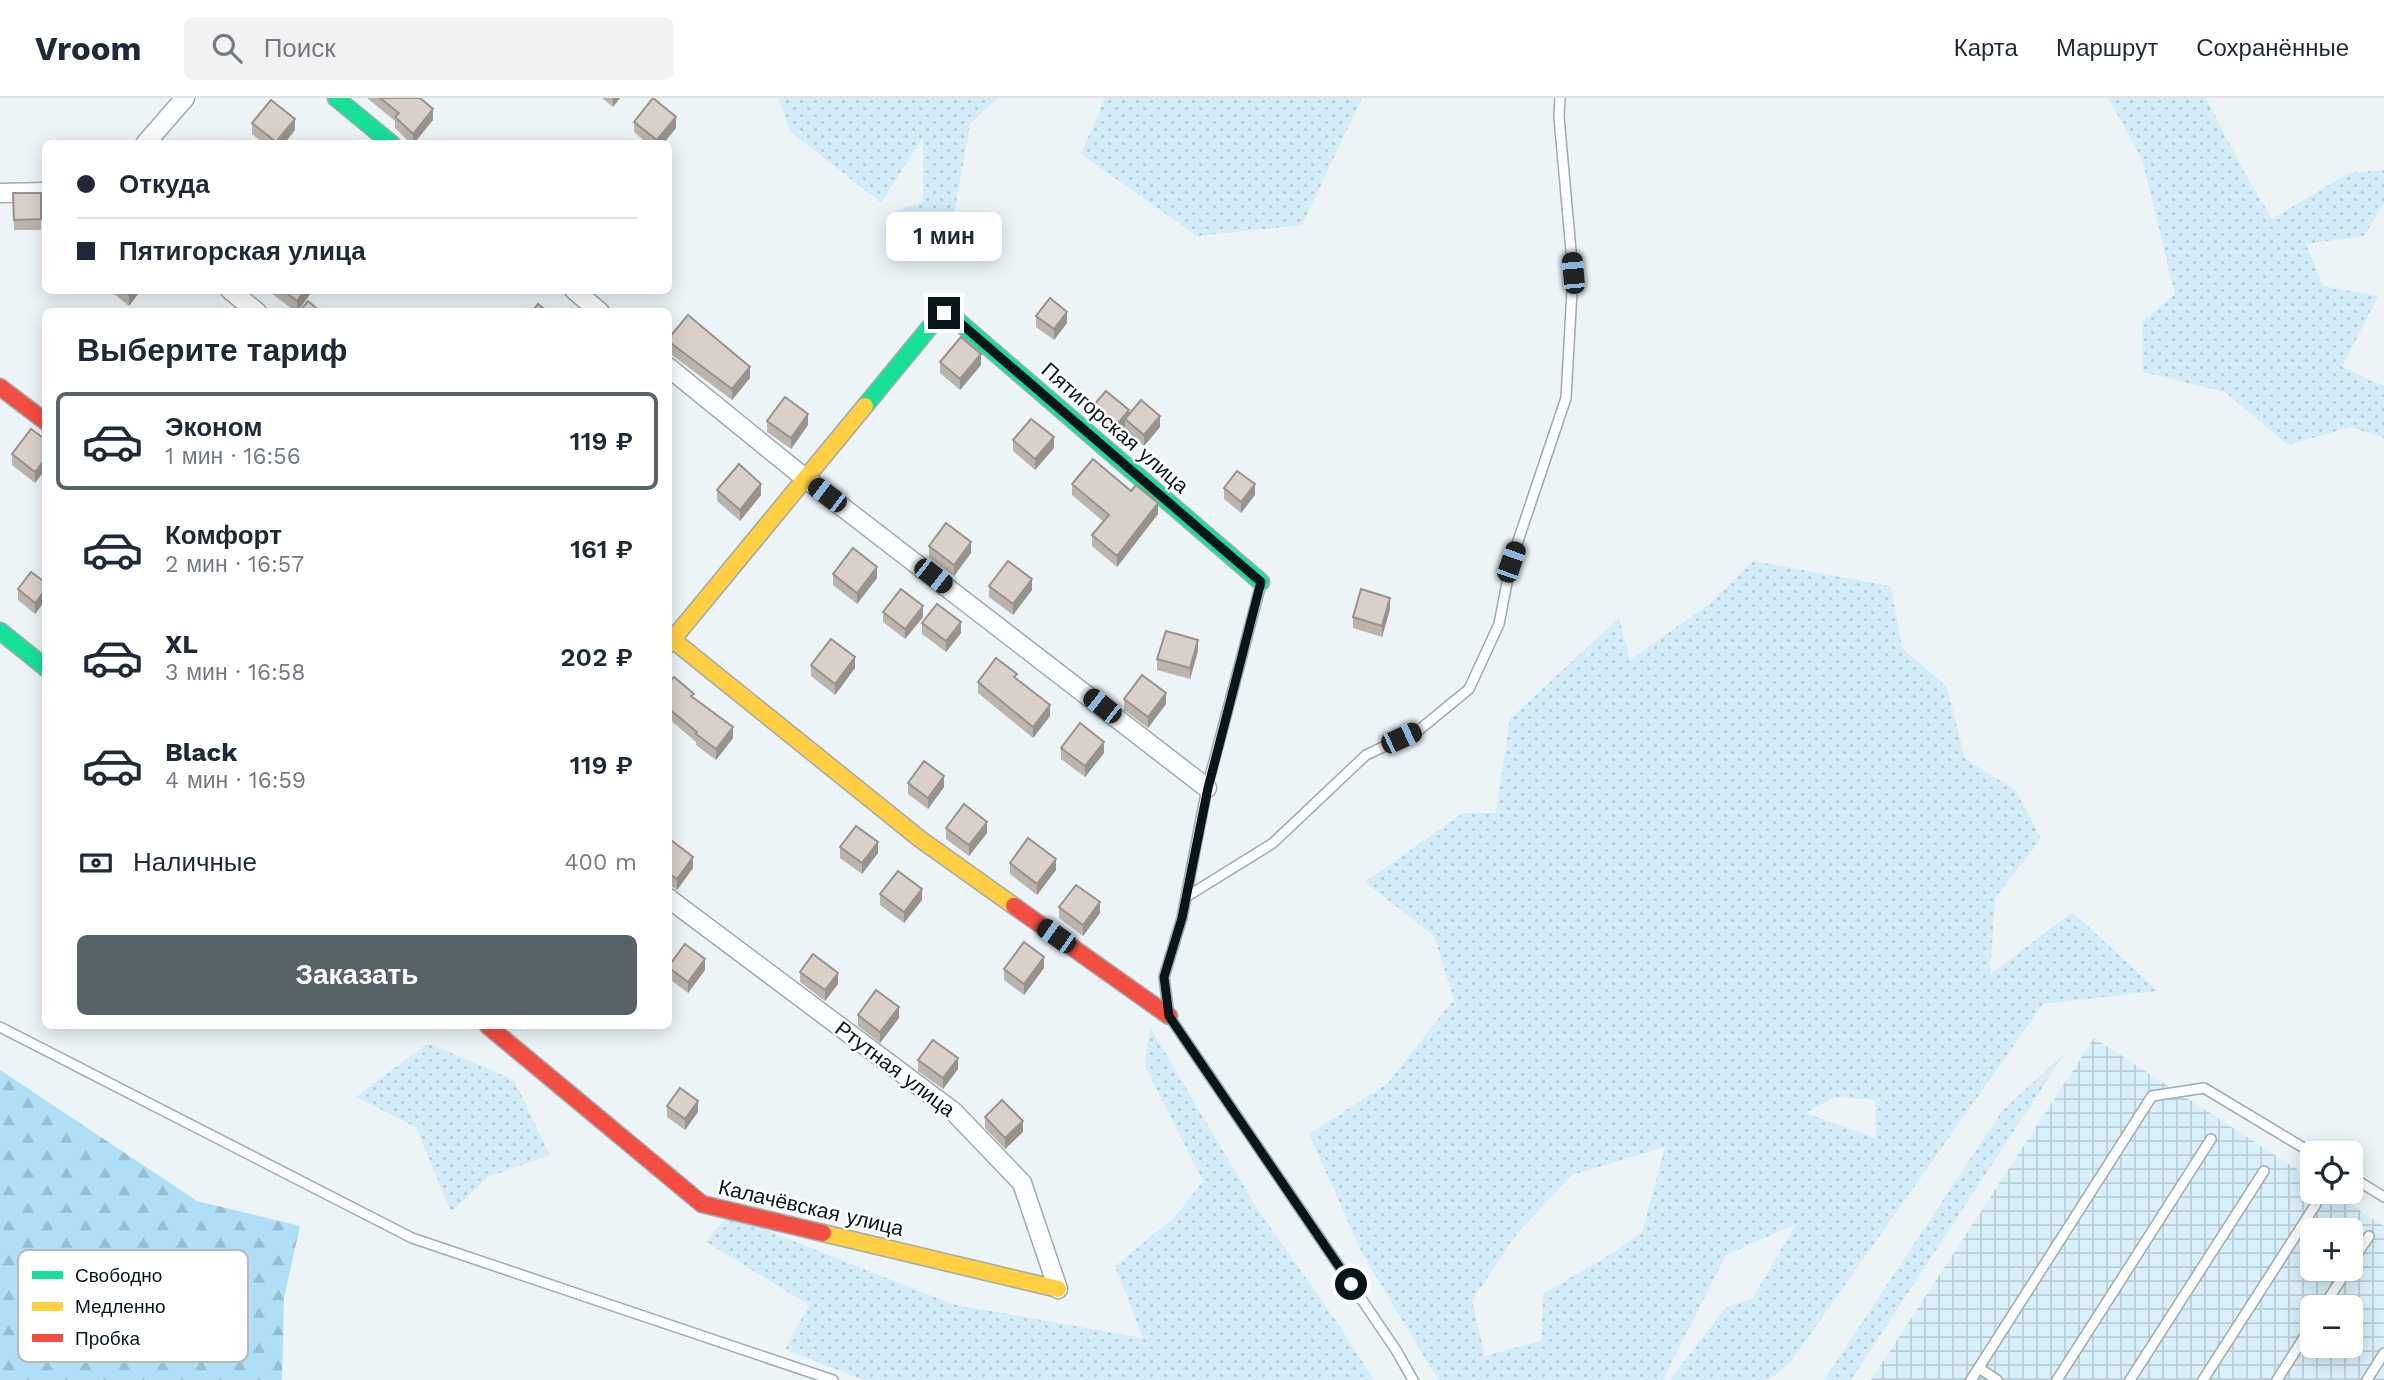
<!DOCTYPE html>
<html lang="ru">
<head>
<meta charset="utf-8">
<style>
  :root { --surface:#fff; --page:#f2f2f3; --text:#1f2937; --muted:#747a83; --line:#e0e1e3; --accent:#586368 }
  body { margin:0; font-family:"Work Sans",sans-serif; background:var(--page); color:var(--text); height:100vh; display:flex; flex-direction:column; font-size:26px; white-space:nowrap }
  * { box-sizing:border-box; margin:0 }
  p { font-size:23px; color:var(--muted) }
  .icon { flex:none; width:38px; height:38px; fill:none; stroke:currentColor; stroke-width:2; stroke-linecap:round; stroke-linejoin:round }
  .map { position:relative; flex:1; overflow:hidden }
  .sheet { position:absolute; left:42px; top:210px; width:630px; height:721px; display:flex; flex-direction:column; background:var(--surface); border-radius:10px; box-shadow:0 4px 18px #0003 }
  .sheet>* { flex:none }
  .top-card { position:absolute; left:42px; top:42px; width:630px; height:154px; border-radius:10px; box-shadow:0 4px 18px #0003; display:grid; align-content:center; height:154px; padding:0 35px; background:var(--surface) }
  .controls { position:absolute; left:2300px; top:1043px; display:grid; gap:14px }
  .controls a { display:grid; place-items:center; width:63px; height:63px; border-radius:10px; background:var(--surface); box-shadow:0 4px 18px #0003; font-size:35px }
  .end { position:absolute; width:32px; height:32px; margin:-16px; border:9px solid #08151b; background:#fff; box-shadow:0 0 0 4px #fff }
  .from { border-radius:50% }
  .bubble { position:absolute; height:49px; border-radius:10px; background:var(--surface); box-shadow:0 4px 18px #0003; font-size:23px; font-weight:600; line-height:49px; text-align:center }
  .car { position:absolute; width:21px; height:42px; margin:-21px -10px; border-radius:9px; box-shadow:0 0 5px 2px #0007; background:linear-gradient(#222 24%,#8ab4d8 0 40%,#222 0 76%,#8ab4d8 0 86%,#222 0) }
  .top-card b { display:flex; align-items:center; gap:24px; height:66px; font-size:26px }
  .top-card b+b { border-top:2px solid var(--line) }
  .top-card i { width:18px; height:18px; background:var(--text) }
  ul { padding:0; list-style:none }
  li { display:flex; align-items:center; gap:21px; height:98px; margin:0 14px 10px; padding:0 21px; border:4px solid transparent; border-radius:10px }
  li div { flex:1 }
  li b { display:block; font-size:26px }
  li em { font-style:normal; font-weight:600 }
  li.current { border-color:var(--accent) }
  li>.icon { width:63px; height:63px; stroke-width:1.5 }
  h2 { padding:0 35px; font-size:32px; line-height:84px }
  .pay { display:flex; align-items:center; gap:18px; height:77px; padding:0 35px; font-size:26px }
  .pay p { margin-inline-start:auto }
  .action { display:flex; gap:14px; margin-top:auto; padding:14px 35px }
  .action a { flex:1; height:80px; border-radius:10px; background:var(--accent); color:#fff; font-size:28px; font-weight:600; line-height:80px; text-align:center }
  header { display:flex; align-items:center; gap:42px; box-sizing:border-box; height:98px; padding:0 35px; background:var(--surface); border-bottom:2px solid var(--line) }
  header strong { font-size:33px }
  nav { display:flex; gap:38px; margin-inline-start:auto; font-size:24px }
  .search { width:490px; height:63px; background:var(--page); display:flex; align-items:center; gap:18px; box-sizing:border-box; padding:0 24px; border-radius:10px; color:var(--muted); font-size:26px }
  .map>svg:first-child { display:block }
  .industrial { fill:url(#industrial-grid); fill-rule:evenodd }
  .grass { fill:url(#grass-dots); fill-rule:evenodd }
  .forest { fill:url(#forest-firs) }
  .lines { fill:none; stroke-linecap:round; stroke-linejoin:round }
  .lane-casing { stroke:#a0aaae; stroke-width:12 }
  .street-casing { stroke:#a0aaae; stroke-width:21 }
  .fast-casing { stroke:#a0aaae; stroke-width:19 }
  .slow-casing { stroke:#a0aaae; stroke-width:19 }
  .jam-casing { stroke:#a0aaae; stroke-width:19 }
  .lane { stroke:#fcfdfe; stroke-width:9 }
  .street { stroke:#fcfdfe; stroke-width:18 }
  .fast { stroke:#16e098; stroke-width:16 }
  .slow { stroke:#ffcf43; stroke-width:16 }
  .jam { stroke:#f24e42; stroke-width:16 }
  .wall { fill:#bbb4ad }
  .shaded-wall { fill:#98928d }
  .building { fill:#d9d1c9; stroke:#98928d; stroke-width:2 }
  .route { stroke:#08151b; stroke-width:9 }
  .labels { text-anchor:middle; stroke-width:5; stroke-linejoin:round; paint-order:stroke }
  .street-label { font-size:21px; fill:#08151b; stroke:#fff }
  .key { fill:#fff; stroke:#b5b9bb; stroke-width:2 }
  .key-label { font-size:19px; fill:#08151b }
</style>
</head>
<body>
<header>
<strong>Vroom</strong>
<div class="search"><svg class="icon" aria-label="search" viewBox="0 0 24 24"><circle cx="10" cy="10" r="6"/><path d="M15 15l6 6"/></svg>Поиск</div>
<nav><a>Карта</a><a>Маршрут</a><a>Сохранённые</a></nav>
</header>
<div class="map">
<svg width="2384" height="1282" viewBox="0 0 2384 1282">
  <defs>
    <pattern id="industrial-grid" width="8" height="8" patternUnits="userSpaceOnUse" patternTransform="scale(1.75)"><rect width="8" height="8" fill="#d9f0fb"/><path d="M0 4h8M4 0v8" fill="none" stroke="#b9cdd7"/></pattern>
    <pattern id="grass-dots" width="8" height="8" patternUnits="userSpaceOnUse" patternTransform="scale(1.75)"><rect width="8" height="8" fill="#d4ecf8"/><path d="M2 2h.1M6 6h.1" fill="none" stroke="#b4cad4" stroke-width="1.8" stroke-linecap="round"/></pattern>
    <pattern id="forest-firs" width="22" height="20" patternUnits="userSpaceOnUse" patternTransform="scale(1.75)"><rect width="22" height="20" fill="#afdff6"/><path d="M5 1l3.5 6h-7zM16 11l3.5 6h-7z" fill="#95bed2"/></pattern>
  </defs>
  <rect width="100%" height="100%" fill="#ecf4f7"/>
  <path class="industrial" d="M2094,940L2312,1081V1094H2331L2384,1128V1282H1871ZM2312,1132H2350V1171H2312ZM2312,1209H2350V1248H2312Z"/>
  <g class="grass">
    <path d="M778,0H998L970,26L946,162L893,114L923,104V39L881,105L790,33Z"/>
    <path d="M1105,0H1362L1302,127L1197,138L1081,56Z"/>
    <path d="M2108,0H2206L2244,74L2272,121L2349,75L2384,72V105L2364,138L2306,146L2323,188L2378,198L2342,269L2384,288V340L2351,329L2288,347L2225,294L2143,274L2142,224L2175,196L2142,61Z"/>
    <path d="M1753,463L1891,488L1902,550L1947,589L1965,661L2016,692L2041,741L1995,800L1990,877L2072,814L2158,893L2043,906L1790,1265L1768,1282H1670L1726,1209L1752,1201L1796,1126L1726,1157L1663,1282H1438L1362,1155L1309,1036L1388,985L1454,901L1434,838L1365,784L1463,715H1496L1510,621L1619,520L1630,562L1709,506ZM1835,999L1875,1002L1876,1040L1805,1015ZM1665,1049L1642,1134L1616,1153L1543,1196L1541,1243L1485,1258L1472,1203L1518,1134L1572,1077Z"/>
    <path d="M1150,929L1258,1112L1335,1221L1374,1282H863L785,1251L809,1207L706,1144L728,1117L952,1206L1143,1240L1115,1168L1175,1119L1203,1083L1145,968Z"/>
    <path d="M428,945L514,982L550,1057L488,1079L451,1114L416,1029L356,999Z"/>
    <path d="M2064,956L1851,1282H1824L2002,1013Z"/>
  </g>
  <path class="forest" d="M0,972L197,1103L300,1128L284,1200L282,1282H0Z"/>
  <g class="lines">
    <g class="lane-casing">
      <g id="lane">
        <path d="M1261,486L1207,690L1182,820L1164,879L1169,918L1396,1252L1413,1282"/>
        <path d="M1186,799L1273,745L1366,657L1419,632L1469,591L1499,526L1511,464L1566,300L1573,175L1559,19L1560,0"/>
        <path d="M0,929L412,1140L833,1282"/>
        <path d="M2350,1078L2384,1099"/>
        <path d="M2350,1167L2369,1138"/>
        <path d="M2323,1209L2348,1171"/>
        <path d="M1979,1270L1997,1282"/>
        <path d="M1971,1282L2152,998L2204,990L2312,1055"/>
        <path d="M2057,1282L2211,1041"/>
        <path d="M2130,1282L2264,1073"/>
        <path d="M2203,1282L2316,1106"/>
        <path d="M2277,1282L2312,1227"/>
        <path d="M2367,1282L2384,1255"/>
      </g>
    </g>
    <g class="street-casing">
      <g id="street">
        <path d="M145,46L185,0"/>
        <path d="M0,95L46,94"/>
        <path d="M230,192L257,214"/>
        <path d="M574,192L600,214"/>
        <path d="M668,269L806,381L1207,690"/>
        <path d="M668,800L954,1014L1022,1085L1058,1191"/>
      </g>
    </g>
    <g class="fast-casing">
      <g id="fast">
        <path d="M336,0L392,46"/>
        <path d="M865,308L938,219L944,215L951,217L1261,484"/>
        <path d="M0,533L46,570"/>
      </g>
    </g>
    <g class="slow-casing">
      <g id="slow">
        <path d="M668,538L920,741L1014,808"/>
        <path d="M668,547L865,308"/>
        <path d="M823,1135L1058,1191"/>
      </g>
    </g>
    <g class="jam-casing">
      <g id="jam">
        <path d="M0,289L46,324"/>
        <path d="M1014,808L1169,918"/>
        <path d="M488,928L702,1106L823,1135"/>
      </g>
    </g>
    <use href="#lane" class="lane"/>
    <use href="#street" class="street"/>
    <use href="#fast" class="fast"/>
    <use href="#slow" class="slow"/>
    <use href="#jam" class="jam"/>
  </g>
  <g class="wall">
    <path d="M367,0H420L433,22L414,46H411L395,30V23Z"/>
    <path d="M602,0H620L613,9Z"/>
    <path d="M634,24L676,30L663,46H648L634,34Z"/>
    <path d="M252,25L295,32L284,46H264L252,36Z"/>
    <path d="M13,95H41V132H14Z"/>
    <path d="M109,192H141L129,208Z"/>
    <path d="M271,192H313L297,214H296L271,195Z"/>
    <path d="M1036,218L1067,225L1054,242L1036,229Z"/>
    <path d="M668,241L750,280L732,302L668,254Z"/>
    <path d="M940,264L981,267L960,292L940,275Z"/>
    <path d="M1093,308L1129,316L1160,329L1144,348L1125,332V329L1116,339L1093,319Z"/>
    <path d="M767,323L808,327L791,351L767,334Z"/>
    <path d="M46,342L35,385L12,367V356Z"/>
    <path d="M1013,342L1054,350L1035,372L1013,353Z"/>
    <path d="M1072,386L1131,393L1158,416L1117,469L1092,448V437L1104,424L1072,397Z"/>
    <path d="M1224,390L1255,397L1241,415L1224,401Z"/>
    <path d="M717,392L761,397L740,423L717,403Z"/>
    <path d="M929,448L971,455L954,478L929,459Z"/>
    <path d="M833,476L877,480L857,506L833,487Z"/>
    <path d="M46,485L35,516L18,502V491Z"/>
    <path d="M989,488L1032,492L1013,517L989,499Z"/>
    <path d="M1390,511L1382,539L1353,530V519Z"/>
    <path d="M883,514L923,519L905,541L883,524Z"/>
    <path d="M922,525L961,535L946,554L922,536Z"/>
    <path d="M1198,553L1190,581L1157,572V561Z"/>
    <path d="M811,567L855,570L835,597L811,578Z"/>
    <path d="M1017,582L1050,618L1033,640L978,595V584Z"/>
    <path d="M668,585L694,600L733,640L716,662L696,647V644L668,620Z"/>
    <path d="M1124,601L1166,606L1148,630L1124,612Z"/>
    <path d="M1061,650L1104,655L1085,679L1061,661Z"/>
    <path d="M908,685L944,689L928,711L908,696Z"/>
    <path d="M946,730L987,735L969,758L946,741Z"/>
    <path d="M668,745L693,770L677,792L668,786Z"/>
    <path d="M840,749L878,755L862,776L840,760Z"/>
    <path d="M1010,765L1056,772L1037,797L1010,776Z"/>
    <path d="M880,796L922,802L904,825L880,807Z"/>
    <path d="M1059,809L1100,815L1083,838L1059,820Z"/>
    <path d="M668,868L705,872L688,895L668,880Z"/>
    <path d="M1044,870L1024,897L1004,882V871Z"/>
    <path d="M800,874L838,886L825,903L800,884Z"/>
    <path d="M858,917L899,920L880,945L858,928Z"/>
    <path d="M918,962L958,971L943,991L918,973Z"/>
    <path d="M667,1008L698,1014L685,1032L667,1019Z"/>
    <path d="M985,1019L1023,1034L1005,1051L985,1030Z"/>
  </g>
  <g class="shaded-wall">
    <path d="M613,0H620L613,9Z"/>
    <path d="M433,11V22L413,46V36Z"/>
    <path d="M676,19V30L663,46H657V42Z"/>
    <path d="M295,21V32L284,46H276Z"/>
    <path d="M132,192H141L129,208V197Z"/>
    <path d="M305,192H313L297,214V203Z"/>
    <path d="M1067,214V225L1054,242V231Z"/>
    <path d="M981,256V267L960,292V281Z"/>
    <path d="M750,269V280L732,302V291Z"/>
    <path d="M1129,312V323L1125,321V329L1116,339V328Z"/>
    <path d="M808,316V327L791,351V340Z"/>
    <path d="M1160,318V329L1144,348V337Z"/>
    <path d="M1054,339V350L1035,372V361Z"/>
    <path d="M46,360V371L35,385V374Z"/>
    <path d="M761,386V397L740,423V412Z"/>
    <path d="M1255,386V397L1241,415V404Z"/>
    <path d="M1158,405V416L1117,469V458Z"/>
    <path d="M971,444V455L954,478V467Z"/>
    <path d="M877,469V480L857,506V495Z"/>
    <path d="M1032,481V492L1013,517V506Z"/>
    <path d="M46,491V502L35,516V505Z"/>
    <path d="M1390,500V511L1382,539V528Z"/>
    <path d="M923,508V519L905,541V531Z"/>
    <path d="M961,524V535L946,554V543Z"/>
    <path d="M1198,542V553L1190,581V570Z"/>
    <path d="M855,559V570L835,597V586Z"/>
    <path d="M1166,595V606L1148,630V619Z"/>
    <path d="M1050,607V618L1033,640V629Z"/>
    <path d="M733,629V640L716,662V651Z"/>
    <path d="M1104,644V655L1085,679V668Z"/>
    <path d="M944,678V689L928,711V700Z"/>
    <path d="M987,724V735L969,758V747Z"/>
    <path d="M878,744V755L862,776V765Z"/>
    <path d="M693,759V770L677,792V781Z"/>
    <path d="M1056,761V772L1037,797V786Z"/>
    <path d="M922,791V802L904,825V814Z"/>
    <path d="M1100,804V815L1083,838V827Z"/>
    <path d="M1044,859V870L1024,897V886Z"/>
    <path d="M705,861V872L688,895V884Z"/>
    <path d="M838,875V886L825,903V892Z"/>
    <path d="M899,909V920L880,945V934Z"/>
    <path d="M958,960V971L943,991V980Z"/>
    <path d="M698,1003V1014L685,1032V1021Z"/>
    <path d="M1023,1023V1034L1005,1051V1040Z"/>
  </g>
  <g class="building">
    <path d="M380,0H420L433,11L413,36L395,19L399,15Z"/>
    <path d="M653,0L676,19L657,42L634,24Z"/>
    <path d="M271,2L295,21L276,44L252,25Z"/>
    <path d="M13,95H41V121L14,122Z"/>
    <path d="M124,192H132L129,197Z"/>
    <path d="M283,192H305L297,203Z"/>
    <path d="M1050,200L1067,214L1054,231L1036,218Z"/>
    <path d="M308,203L321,214H299Z"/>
    <path d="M538,206L548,214H532Z"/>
    <path d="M688,217L750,269L732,291L668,243V241Z"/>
    <path d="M961,239L981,256L960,281L940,264Z"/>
    <path d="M1106,293L1129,312L1116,328L1093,308Z"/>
    <path d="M785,299L808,316L791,340L767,323Z"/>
    <path d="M1141,302L1160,318L1144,337L1125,321Z"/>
    <path d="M1031,321L1054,339L1035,361L1013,342Z"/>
    <path d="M31,331L46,342V360L35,374L12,356Z"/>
    <path d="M1093,361L1131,393L1136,387L1158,405L1117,458L1092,437L1109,417L1072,386Z"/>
    <path d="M739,366L761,386L740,412L717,392Z"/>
    <path d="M1237,373L1255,386L1241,404L1224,390Z"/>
    <path d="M946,425L971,444L954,467L929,448Z"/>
    <path d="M853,450L877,469L857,495L833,476Z"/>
    <path d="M1008,463L1032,481L1013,506L989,488Z"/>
    <path d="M31,474L46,485V491L35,505L18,491Z"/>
    <path d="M901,491L923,508L905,531L883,514Z"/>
    <path d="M1361,491L1390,500L1382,528L1353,519Z"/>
    <path d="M937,506L961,524L946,543L922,525Z"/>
    <path d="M1166,533L1198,542L1190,570L1157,561Z"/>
    <path d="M831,541L855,559L835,586L811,567Z"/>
    <path d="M996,560L1017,576L1014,579L1050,607L1033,629L978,584Z"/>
    <path d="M1142,577L1166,595L1148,619L1124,601Z"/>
    <path d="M674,579L694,596L691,598L733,629L716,651L696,636L697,634L668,610V585Z"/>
    <path d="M1080,625L1104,644L1085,668L1061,650Z"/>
    <path d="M924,663L944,678L928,700L908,685Z"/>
    <path d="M964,706L987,724L969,747L946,730Z"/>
    <path d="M856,728L878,744L862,765L840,749Z"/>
    <path d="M1028,740L1056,761L1037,786L1010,765Z"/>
    <path d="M671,742L693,759L677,781L668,775V745Z"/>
    <path d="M898,773L922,791L904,814L880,796Z"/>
    <path d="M1076,787L1100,804L1083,827L1059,809Z"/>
    <path d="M1024,844L1044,859L1024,886L1004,871Z"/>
    <path d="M685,846L705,861L688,884L668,869Z"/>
    <path d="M813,856L838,875L825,892L800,874Z"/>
    <path d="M876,892L899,909L880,934L858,917Z"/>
    <path d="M933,942L958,960L943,980L918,962Z"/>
    <path d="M680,990L698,1003L685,1021L667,1008Z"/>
    <path d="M1002,1002L1023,1023L1005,1040L985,1019Z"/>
  </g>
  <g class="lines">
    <path class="route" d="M944,215L951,217L1261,484L1208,690L1182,820L1164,879L1169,918L1351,1186"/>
  </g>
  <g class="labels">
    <g class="street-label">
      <text transform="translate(1115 330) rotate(41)" y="7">Пятигорская улица</text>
      <text transform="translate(895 971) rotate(37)" y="7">Ртутная улица</text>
      <text transform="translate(811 1110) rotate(13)" y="7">Калачёвская улица</text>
    </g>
  </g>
  <rect x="18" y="1152" width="230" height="112" rx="10" class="key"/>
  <rect x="32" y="1173" width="31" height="8" fill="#16e098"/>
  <rect x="32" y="1204" width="31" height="9" fill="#ffcf43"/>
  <rect x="32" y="1236" width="31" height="8" fill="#f24e42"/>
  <g class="key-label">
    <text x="75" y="1184">Свободно</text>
    <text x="75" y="1215">Медленно</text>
    <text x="75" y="1247">Пробка</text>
  </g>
</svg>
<div class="controls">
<a><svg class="icon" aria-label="locate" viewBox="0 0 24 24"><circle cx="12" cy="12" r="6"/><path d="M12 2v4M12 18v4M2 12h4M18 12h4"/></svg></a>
<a>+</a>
<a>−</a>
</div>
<i class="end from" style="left:1351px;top:1186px"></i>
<i class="end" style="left:944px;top:215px"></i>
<div class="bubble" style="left:886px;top:114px;width:116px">1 мин</div>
<i class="car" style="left:1573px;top:175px;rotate:355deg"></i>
<i class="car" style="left:827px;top:397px;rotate:307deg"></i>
<i class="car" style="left:1511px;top:464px;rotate:19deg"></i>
<i class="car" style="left:933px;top:478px;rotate:128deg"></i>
<i class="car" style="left:1102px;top:608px;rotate:308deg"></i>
<i class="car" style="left:1401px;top:640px;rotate:65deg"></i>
<i class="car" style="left:1056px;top:838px;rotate:305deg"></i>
<div class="top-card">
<b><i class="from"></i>Откуда</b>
<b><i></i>Пятигорская улица</b>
</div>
<section class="sheet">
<h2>Выберите тариф</h2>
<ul>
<li class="current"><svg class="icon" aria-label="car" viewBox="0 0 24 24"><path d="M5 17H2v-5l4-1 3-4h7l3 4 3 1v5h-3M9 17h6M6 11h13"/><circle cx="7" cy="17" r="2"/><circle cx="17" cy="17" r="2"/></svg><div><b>Эконом</b><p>1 мин · 16:56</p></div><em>119 ₽</em></li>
<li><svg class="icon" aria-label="car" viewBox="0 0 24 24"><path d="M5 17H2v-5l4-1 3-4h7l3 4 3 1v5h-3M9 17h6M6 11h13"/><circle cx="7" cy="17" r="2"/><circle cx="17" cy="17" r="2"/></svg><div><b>Комфорт</b><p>2 мин · 16:57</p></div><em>161 ₽</em></li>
<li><svg class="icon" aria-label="car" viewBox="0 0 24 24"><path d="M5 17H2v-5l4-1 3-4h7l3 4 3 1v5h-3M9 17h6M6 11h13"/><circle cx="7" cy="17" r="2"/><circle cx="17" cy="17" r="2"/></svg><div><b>XL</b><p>3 мин · 16:58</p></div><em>202 ₽</em></li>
<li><svg class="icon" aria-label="car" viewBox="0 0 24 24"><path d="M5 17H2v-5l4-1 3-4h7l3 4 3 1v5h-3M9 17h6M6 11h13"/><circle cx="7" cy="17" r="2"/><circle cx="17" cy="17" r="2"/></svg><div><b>Black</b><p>4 мин · 16:59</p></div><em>119 ₽</em></li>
</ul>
<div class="pay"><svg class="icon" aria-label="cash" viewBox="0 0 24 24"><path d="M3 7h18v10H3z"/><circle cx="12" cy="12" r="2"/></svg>Наличные<p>400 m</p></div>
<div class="action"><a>Заказать</a></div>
</section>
</div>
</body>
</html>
